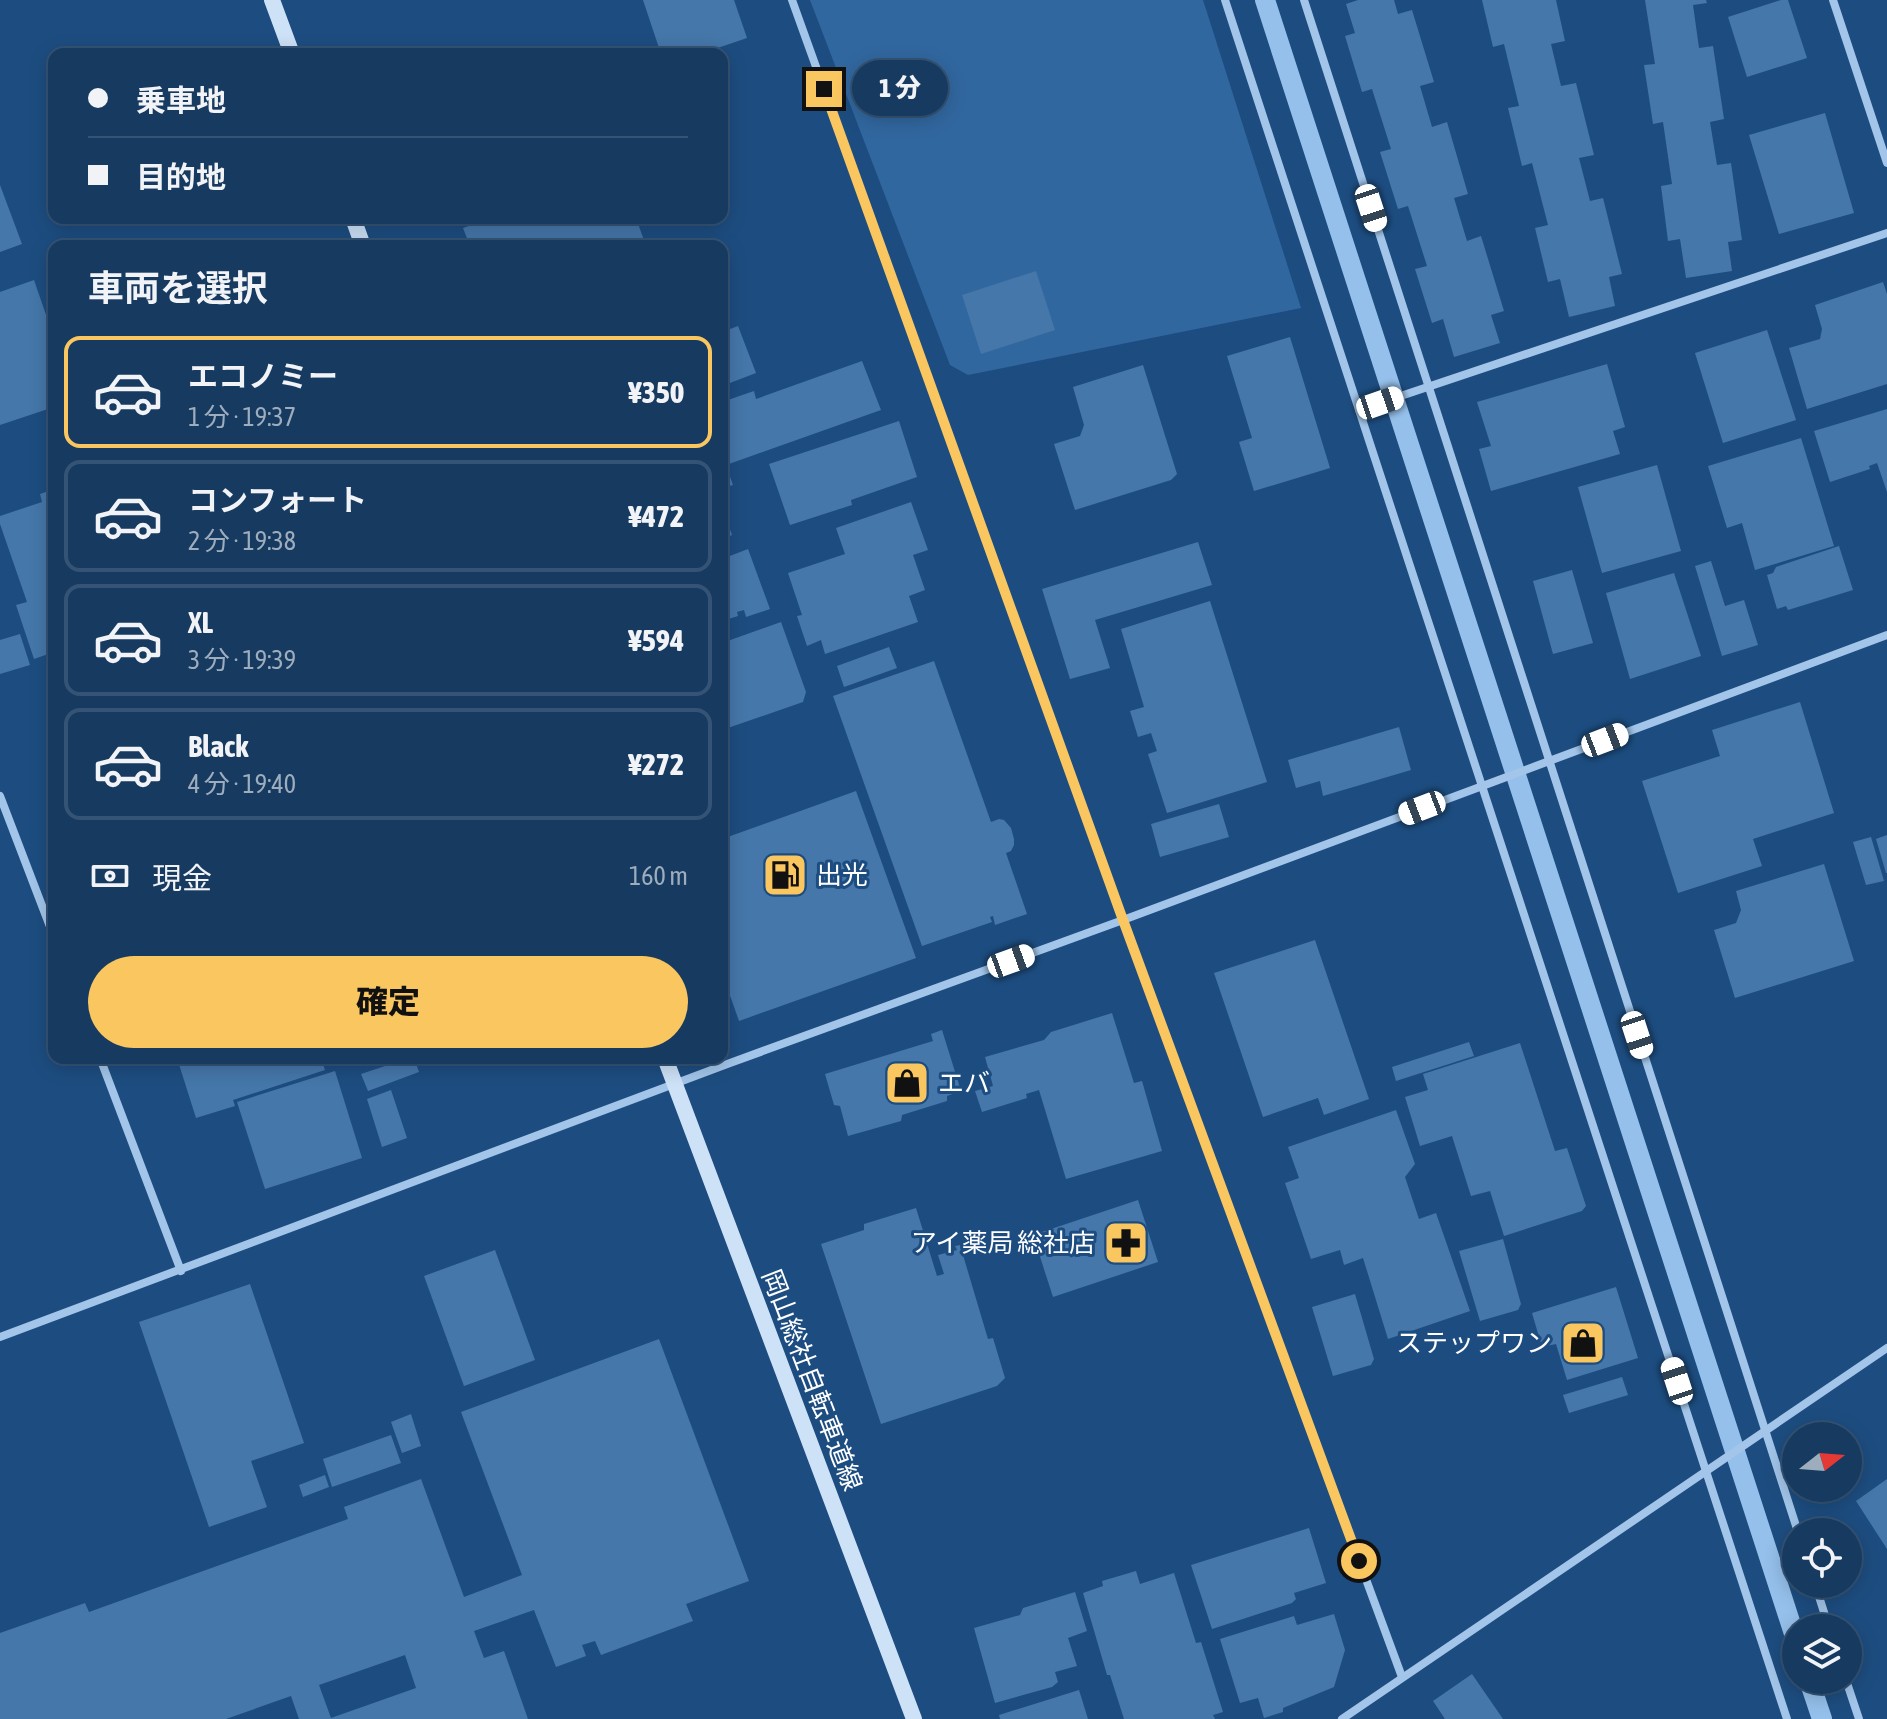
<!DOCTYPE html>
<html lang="ja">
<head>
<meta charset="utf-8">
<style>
  :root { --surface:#163a60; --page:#234569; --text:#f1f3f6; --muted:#9eadbd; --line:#355475; --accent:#f9c660 }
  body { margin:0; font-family:"Asap Condensed","Noto Sans JP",sans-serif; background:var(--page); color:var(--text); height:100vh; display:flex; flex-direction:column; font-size:30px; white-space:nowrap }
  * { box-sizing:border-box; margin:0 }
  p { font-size:26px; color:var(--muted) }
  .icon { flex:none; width:44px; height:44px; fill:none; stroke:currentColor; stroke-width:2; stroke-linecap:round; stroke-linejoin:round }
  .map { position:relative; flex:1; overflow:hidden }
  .panel { position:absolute; left:48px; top:240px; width:680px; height:824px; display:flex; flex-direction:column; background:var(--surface); border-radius:16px; box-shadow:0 4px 20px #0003,0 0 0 2px var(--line) }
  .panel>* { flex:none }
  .banner { position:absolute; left:48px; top:48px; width:680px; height:176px; border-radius:16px; box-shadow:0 4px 20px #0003,0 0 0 2px var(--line); display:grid; align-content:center; height:176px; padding:0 40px; background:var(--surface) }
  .needle { width:52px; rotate:73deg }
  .fabs { position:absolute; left:1782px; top:1422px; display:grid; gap:16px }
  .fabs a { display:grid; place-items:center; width:80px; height:80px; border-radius:50%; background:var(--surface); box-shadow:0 4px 20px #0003,0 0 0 2px var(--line); font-size:40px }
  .end { position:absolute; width:36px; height:36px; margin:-18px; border:10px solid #f9c660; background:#111; box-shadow:0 0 0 4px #111 }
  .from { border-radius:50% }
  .bubble { position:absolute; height:56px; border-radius:28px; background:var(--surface); box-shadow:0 4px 20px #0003,0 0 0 2px var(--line); font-size:26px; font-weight:800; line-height:56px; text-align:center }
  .car { position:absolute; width:24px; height:48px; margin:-24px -12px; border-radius:10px; box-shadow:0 0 6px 2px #0007; background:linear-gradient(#fff 24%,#345 0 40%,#fff 0 76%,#345 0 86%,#fff 0) }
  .banner b { display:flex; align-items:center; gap:28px; height:76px; font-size:30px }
  .banner b+b { border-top:2px solid var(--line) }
  .banner i { width:20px; height:20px; background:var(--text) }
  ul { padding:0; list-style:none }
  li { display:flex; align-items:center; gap:24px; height:112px; margin:0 16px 12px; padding:0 24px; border:4px solid var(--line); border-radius:16px }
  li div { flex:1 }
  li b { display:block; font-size:30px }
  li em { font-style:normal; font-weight:800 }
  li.current { border-color:var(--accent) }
  li>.icon { width:72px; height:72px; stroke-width:1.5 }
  h2 { padding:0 40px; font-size:36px; line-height:96px }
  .pay { display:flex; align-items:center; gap:20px; height:88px; padding:0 40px; font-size:30px }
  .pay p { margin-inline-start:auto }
  .button { display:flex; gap:16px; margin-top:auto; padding:16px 40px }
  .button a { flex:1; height:92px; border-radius:48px; background:var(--accent); color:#111; font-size:32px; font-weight:800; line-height:92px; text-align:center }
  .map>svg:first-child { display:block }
  .green { fill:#31679f }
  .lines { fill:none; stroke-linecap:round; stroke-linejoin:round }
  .stream { stroke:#95c0eb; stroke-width:20 }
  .building { fill:#4577aa; fill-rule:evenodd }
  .minor { stroke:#a2c5e9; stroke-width:8 }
  .secondary { stroke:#cde1f7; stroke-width:16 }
  .route { stroke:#f9c660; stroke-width:10 }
  .labels { text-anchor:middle; stroke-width:6; stroke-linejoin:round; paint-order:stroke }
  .poi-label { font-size:26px; fill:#fff; stroke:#1d4d80; text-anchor:start }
  .street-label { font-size:26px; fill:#fff; stroke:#1d4d80 }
</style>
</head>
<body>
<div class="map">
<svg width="1887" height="1719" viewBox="0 0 1887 1719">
  <rect width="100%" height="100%" fill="#1d4d80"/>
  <path class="green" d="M810,0H1203L1301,308L968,375L950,365Z"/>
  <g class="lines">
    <g class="stream">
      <path d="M1265,0L1796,1640"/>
      <path d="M1809,1680L1822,1719"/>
    </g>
  </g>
  <g class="building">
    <path d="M643,0H734L747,38L700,54H661Z"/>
    <path d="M1358,0H1394L1398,14L1412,10L1434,82L1420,86L1432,127L1447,122L1468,194L1454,198L1467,241L1481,236L1504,311L1491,315L1500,343L1454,357L1443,319L1432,323L1415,269L1427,266L1408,206L1398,209L1380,152L1391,149L1372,89L1362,92L1345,36L1355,33L1346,4Z"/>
    <path d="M1482,0H1556L1565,41L1551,44L1561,86L1576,83L1594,155L1579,158L1590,201L1603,198L1622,274L1609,277L1615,306L1569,317L1560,279L1548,282L1535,228L1548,225L1532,163L1522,166L1508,108L1519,106L1504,44L1493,47Z"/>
    <path d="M1645,0H1706L1707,3L1693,5L1699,48L1713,46L1724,119L1710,122L1717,165L1731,163L1742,240L1728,242L1732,271L1686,278L1680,239L1668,241L1661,186L1672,184L1663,122L1653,124L1644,65L1655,64Z"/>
    <path d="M1781,0H1788L1807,58L1747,77L1728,17Z"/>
    <path d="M1825,113L1854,213L1779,234L1749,135Z"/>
    <path d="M0,185L22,244L0,252Z"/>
    <path d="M492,218H636L646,246H470L463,228Z"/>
    <path d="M1036,271L1055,330L981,354L962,295Z"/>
    <path d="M34,280L54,338V407L0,425V292Z"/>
    <path d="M1883,282L1887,294V384L1807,409L1789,348L1820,339L1822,329L1815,305Z"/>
    <path d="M738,326L756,373L722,386V332Z"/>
    <path d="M1767,330L1796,420L1723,443L1695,353Z"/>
    <path d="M1290,337L1330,468L1254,491L1239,442L1252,438L1227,356Z"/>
    <path d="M862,361L881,410L726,465L733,485L722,488V402L754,391L756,399Z"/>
    <path d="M1607,364L1625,427L1613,431L1620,454L1491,491L1479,449L1491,446L1477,402Z"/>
    <path d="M1143,365L1177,474L1171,480L1075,510L1054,444L1080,436L1084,425L1073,387Z"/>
    <path d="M1887,409V492L1877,463L1869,466L1870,469L1830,482L1814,431Z"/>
    <path d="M899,421L917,477L851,500L852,505L790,525L769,464Z"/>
    <path d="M1801,438L1834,546L1755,570L1742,523L1727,528L1708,466Z"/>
    <path d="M1657,465L1681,551L1602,573L1578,487Z"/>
    <path d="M54,489V652L34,659L16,605L27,602L0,524V516L42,502L40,494Z"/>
    <path d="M911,502L928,550L913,555L925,590L909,596L918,622L825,654L821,640L807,646L797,616L802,615L788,573L845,554L836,528Z"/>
    <path d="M722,507L732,535L722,539Z"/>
    <path d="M1198,542L1212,585L1095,620L1110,668L1070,679L1042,589Z"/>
    <path d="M1839,546L1853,590L1788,610L1786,606L1777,609L1767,575L1773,573L1776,567Z"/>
    <path d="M748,549L770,609L746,617L744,610L737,612L738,616L722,621V559Z"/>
    <path d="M1711,561L1725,606L1744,600L1758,645L1722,656L1695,566Z"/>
    <path d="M1572,570L1593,643L1553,654L1533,581Z"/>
    <path d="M1674,573L1701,656L1630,679L1606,593Z"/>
    <path d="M1210,601L1267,782L1167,813L1148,754L1157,751L1151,733L1138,737L1130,711L1144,707L1121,629Z"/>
    <path d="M781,622L806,692L803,702L722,730V643Z"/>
    <path d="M20,634L30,665L0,674V640Z"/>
    <path d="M889,647L897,668L844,687L837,666Z"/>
    <path d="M934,661L991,822L999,819L1004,820L1011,828L1014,839V845L1011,851L1006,853L1027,914L995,925L993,916L990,917L992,922L922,946L833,696Z"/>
    <path d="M1800,702L1834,813L1753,839L1762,866L1678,893L1642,781L1720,756L1712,730Z"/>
    <path d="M1399,727L1411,770L1323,796L1320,781L1296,788L1288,760Z"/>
    <path d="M856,791L916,958L739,1021L722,973V839Z"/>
    <path d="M1219,804L1229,837L1160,857L1151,824Z"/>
    <path d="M1887,835V873H1886L1876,839Z"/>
    <path d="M1871,837L1884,881L1866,885L1853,842Z"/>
    <path d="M1824,864L1854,961L1735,998L1714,930L1736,923L1741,910L1736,891Z"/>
    <path d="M1315,940L1369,1099L1324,1115L1318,1098L1263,1117L1214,973Z"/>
    <path d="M1112,1013L1134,1083L1142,1081L1162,1151L1066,1179L1039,1090L1026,1094L1027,1098L982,1112L975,1091L993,1086L985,1057L1044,1040L1051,1032Z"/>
    <path d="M942,1030L961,1091L947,1096V1101L902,1115L901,1121L848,1136L840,1106L834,1105L825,1074L933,1041L931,1034Z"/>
    <path d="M1469,1042L1474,1056L1396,1081L1392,1067Z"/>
    <path d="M1520,1043L1555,1151L1567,1148L1586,1206L1582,1211L1504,1236L1490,1191L1471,1196L1452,1136L1420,1146L1405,1097L1428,1090L1423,1074Z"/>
    <path d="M177,1058H321L325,1070L233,1100L235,1106L196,1118Z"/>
    <path d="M409,1058H414L419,1072L368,1091L361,1074Z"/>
    <path d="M335,1071L362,1158L265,1189L237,1102Z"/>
    <path d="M391,1090L407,1138L382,1147L367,1099Z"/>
    <path d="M1396,1110L1415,1164L1405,1177L1419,1219L1436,1213L1470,1311L1388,1339L1363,1258L1344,1265L1340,1250L1311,1259L1285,1183L1299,1178L1288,1147Z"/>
    <path d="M1138,1200L1158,1262L1053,1297L1033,1235Z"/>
    <path d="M916,1208L937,1276L944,1274L938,1255L957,1250L955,1246L960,1245L988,1339L993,1338L1005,1378L997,1386L881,1424L821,1244L864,1230V1224Z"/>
    <path d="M1503,1239L1521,1304L1518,1310L1480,1321L1459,1251Z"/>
    <path d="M495,1250L535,1360L464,1386L424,1276Z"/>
    <path d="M250,1284L304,1443L251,1461L267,1507L209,1527L139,1322Z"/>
    <path d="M1616,1287L1638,1358L1567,1380L1556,1344L1542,1347L1532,1313Z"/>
    <path d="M1355,1294L1374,1359L1371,1365L1333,1376L1312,1307Z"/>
    <path d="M659,1339L749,1581L686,1604L693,1621L601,1655L595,1641L582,1645L586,1656L556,1667L534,1610L474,1631L484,1658L504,1651L528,1719H299L291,1696L226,1719H0V1633L85,1603L89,1612L348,1519L344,1507L421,1479L464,1597L522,1575L461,1412ZM405,1655L416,1688L331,1718L319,1685Z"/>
    <path d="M1622,1377L1628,1395L1569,1413L1563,1395Z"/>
    <path d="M411,1414L421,1446L402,1453L391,1422Z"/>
    <path d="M391,1435L401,1463L332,1487L323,1459Z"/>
    <path d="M325,1475L329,1487L303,1497L299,1485Z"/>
    <path d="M1887,1479V1549L1856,1501Z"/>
    <path d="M1309,1528L1326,1583L1294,1593L1296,1599L1292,1603L1212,1629L1191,1565Z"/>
    <path d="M1136,1571L1140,1584L1174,1573L1196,1643L1201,1642L1223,1712L1213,1715L1215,1719H1124L1110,1675H1107L1083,1593L1103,1586L1102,1581Z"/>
    <path d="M1075,1592L1087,1631L1068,1638L1077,1666L1055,1672L1058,1682L1052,1687L995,1703L974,1628L1020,1615L1023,1608Z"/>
    <path d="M1334,1614L1345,1650L1334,1687L1283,1708V1712L1264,1718L1258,1698L1240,1703L1220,1639L1294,1616L1297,1625Z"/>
    <path d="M1472,1674L1503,1719H1445L1433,1701Z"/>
    <path d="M1079,1690L1088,1719H1000L999,1715Z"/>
  </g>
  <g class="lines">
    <g class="minor">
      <path d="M792,0L1123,920L1402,1677"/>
      <path d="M1225,0L1787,1719"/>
      <path d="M1304,0L1798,1532"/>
      <path d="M1833,0L1887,163"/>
      <path d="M1359,410L1887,233"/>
      <path d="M0,796L54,937"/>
      <path d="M100,1058L181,1271"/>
      <path d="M0,1337L730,1063L1123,920L1887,635"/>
      <path d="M1815,1584L1829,1628"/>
      <path d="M1846,1680L1859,1719"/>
      <path d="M1342,1719L1887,1348"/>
    </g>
    <g class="secondary">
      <path d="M272,0L292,54"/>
      <path d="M353,218L363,246"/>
      <path d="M665,1058L914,1719"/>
    </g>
  </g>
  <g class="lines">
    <path class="route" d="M824,89L1123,920L1359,1561"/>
  </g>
  <defs>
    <g id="fuel-square" transform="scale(2.3)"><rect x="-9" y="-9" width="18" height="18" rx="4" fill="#f9c660" stroke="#1d4d80"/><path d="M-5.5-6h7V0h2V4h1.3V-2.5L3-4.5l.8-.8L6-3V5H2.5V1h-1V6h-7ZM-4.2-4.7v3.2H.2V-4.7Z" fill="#111"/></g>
    <g id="shop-square" transform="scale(2.3)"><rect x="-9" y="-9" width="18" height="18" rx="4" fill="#f9c660" stroke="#1d4d80"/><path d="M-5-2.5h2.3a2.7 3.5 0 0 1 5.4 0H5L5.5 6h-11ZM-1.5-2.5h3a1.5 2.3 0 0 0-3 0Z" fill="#111"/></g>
    <g id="pharmacy-square" transform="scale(2.3)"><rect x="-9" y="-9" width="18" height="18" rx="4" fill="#f9c660" stroke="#1d4d80"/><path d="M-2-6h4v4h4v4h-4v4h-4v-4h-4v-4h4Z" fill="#111"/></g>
  </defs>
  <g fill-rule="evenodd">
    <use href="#fuel-square" x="785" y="875"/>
    <use href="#shop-square" x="907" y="1083"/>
    <use href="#pharmacy-square" x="1126" y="1243"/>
    <use href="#shop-square" x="1583" y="1343"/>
  </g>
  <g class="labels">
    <g class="poi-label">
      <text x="816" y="884">出光</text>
      <text x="938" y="1092">エバ</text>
      <text x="1095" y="1252" text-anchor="end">アイ薬局 総社店</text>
      <text x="1552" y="1352" text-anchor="end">ステップワン</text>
    </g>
    <g class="street-label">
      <text transform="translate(812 1380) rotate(69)" y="9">岡山総社自転車道線</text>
    </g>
  </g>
</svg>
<div class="fabs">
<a><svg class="needle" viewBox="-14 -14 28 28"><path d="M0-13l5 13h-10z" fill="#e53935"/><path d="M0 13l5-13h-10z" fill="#9eadbd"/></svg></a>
<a><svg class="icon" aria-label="locate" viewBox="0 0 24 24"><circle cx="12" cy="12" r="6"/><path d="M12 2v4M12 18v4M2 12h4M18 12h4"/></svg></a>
<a><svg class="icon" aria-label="layers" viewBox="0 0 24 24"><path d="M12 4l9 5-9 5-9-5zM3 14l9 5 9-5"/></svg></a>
</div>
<i class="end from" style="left:1359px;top:1561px"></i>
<i class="end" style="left:824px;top:89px"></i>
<div class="bubble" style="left:852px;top:60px;width:96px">1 分</div>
<i class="car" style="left:1371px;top:208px;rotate:162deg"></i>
<i class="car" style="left:1380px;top:403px;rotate:71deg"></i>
<i class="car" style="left:1605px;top:740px;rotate:69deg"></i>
<i class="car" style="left:1422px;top:808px;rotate:249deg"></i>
<i class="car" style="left:1011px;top:961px;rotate:70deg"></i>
<i class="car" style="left:1637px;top:1035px;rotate:162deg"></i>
<i class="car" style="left:1677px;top:1381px;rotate:342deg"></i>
<div class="banner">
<b><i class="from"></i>乗車地</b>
<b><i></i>目的地</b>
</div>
<section class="panel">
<h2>車両を選択</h2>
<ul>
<li class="current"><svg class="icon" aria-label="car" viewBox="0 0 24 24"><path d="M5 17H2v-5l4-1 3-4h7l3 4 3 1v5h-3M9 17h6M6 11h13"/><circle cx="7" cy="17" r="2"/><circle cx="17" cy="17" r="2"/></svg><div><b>エコノミー</b><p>1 分 · 19:37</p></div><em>¥350</em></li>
<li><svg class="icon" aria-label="car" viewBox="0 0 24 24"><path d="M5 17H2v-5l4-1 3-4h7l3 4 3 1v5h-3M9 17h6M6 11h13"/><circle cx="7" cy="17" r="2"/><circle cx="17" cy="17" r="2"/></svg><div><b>コンフォート</b><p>2 分 · 19:38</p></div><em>¥472</em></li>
<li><svg class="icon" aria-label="car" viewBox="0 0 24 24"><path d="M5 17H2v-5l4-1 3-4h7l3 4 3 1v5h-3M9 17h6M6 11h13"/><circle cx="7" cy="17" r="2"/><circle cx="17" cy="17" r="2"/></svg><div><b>XL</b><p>3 分 · 19:39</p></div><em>¥594</em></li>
<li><svg class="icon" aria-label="car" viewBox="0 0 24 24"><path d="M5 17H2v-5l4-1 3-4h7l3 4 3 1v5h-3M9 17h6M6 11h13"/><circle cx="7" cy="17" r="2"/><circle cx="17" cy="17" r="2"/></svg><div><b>Black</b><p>4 分 · 19:40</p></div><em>¥272</em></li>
</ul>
<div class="pay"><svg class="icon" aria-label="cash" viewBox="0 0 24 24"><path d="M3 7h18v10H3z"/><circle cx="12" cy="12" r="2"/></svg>現金<p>160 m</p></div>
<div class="button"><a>確定</a></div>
</section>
</div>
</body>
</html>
